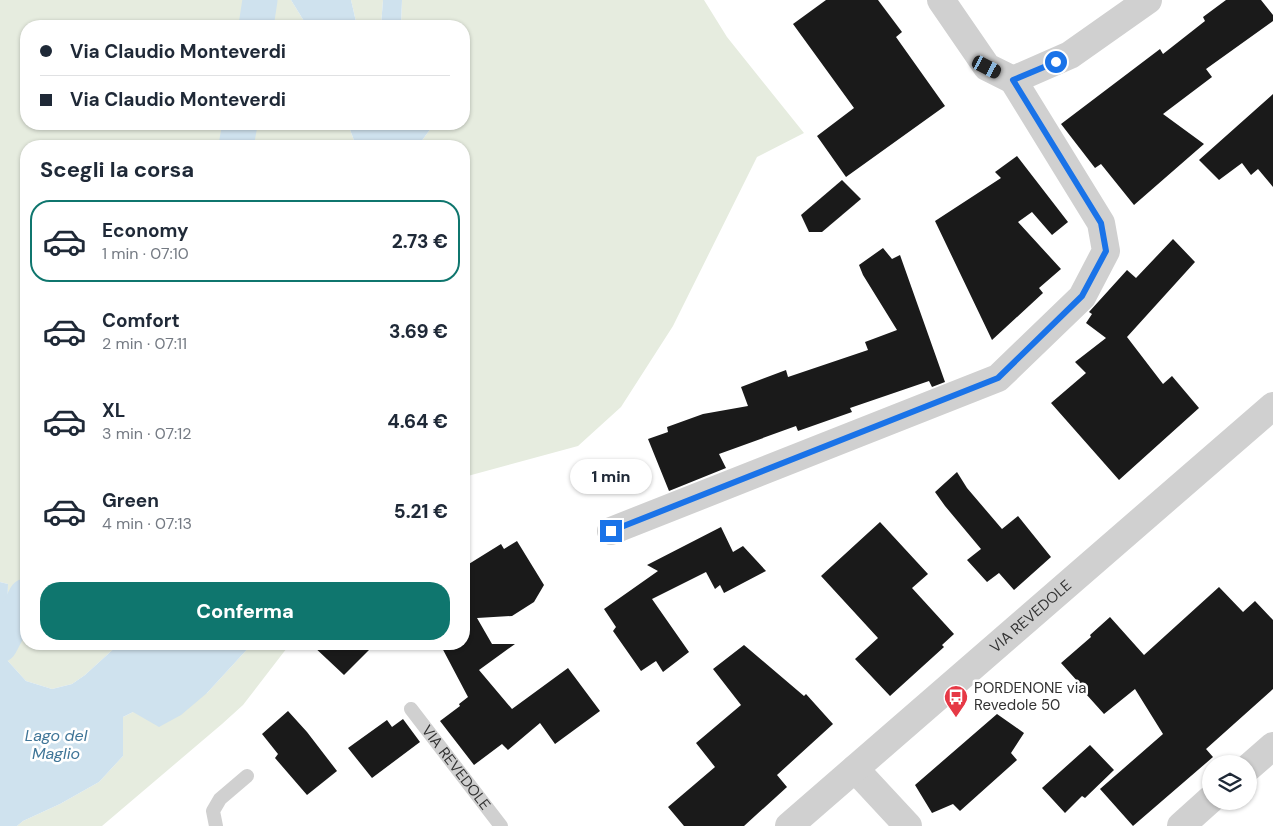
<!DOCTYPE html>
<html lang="it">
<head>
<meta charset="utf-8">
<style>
  :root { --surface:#fff; --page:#f2f2f3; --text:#1f2937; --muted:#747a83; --line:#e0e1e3; --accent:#0f766e }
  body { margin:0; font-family:"DM Sans",sans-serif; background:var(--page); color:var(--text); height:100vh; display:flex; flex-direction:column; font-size:19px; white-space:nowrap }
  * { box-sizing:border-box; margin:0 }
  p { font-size:16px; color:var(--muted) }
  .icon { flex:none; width:28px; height:28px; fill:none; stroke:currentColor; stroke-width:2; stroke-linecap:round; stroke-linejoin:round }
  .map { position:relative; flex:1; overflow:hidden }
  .side { position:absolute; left:20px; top:140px; width:450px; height:510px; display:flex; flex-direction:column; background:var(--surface); border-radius:20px; box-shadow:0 1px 4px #0004 }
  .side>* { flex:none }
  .hud { position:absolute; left:20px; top:20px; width:450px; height:110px; border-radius:20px; box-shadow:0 1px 4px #0004; display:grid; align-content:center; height:110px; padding:0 20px; background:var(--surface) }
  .controls { position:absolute; left:1202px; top:755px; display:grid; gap:10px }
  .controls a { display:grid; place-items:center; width:55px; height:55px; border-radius:50%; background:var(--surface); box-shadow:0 1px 4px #0004; font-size:25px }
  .end { position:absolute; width:22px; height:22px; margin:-11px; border:6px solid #1a73e8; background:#fff; box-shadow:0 0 0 2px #fff }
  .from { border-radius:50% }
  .bubble { position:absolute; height:35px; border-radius:18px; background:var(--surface); box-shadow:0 1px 4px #0004; font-size:16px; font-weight:800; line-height:35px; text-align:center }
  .car { position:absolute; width:15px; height:30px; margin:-15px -8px; border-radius:6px; box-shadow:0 0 4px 1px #0007; background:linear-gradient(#222 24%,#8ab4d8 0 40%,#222 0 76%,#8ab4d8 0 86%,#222 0) }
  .hud b { display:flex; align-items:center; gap:18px; height:48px; font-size:19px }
  .hud b+b { border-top:1px solid var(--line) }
  .hud i { width:12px; height:12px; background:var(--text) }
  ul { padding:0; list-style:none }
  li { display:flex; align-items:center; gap:15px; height:82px; margin:0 10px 8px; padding:0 10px; border:2px solid transparent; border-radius:20px }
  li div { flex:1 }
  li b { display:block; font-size:19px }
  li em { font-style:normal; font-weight:800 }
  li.active { border-color:var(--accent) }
  li>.icon { width:45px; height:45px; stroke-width:1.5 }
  h2 { padding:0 20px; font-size:22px; line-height:60px }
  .action { display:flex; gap:10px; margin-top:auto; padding:10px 20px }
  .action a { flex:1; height:58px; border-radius:20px; background:var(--accent); color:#fff; font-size:20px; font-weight:800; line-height:58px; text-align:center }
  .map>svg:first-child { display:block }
  .green { fill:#e6ecdf }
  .water { fill:#cfe2ee }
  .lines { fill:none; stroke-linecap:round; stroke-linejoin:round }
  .canal { stroke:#cfe2ee; stroke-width:35 }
  .building { fill:#1a1a1a }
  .service { stroke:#d0d0d0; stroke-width:14 }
  .minor { stroke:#d0d0d0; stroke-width:28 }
  .route { stroke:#1a73e8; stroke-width:6 }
  .labels { text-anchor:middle; stroke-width:5; stroke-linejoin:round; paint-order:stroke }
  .street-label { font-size:15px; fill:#333; stroke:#fff }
  .poi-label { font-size:15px; fill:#333; stroke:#fff; text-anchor:start }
  .water-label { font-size:16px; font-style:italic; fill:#3f7597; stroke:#fff }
</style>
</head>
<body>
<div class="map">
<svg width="1273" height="826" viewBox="0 0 1273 826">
  <rect width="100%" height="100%" fill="#fff"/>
  <g class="green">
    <path d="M0,0H291L307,26H26V124H348L356,146H26V644H119L85,675L72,684L52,689L26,681L7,660L2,644L7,619L8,584L0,582Z"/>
    <path d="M351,0H383L381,26H357Z"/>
    <path d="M402,0H704L727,37L804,133L757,157L673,326L621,407L578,446L464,477V146H418L434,124H464V26H401Z"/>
    <path d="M252,644H290L243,705L222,724L102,826H17L23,821L60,804L99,782L123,756V717L133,712L207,693Z"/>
  </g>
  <g class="water">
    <path d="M291,0H351L357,26H307Z"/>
    <path d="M383,0H402L401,26H381Z"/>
    <path d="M348,124H434L418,146H356Z"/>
    <path d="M0,582L8,584L7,619L2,644L7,660L26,681L52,689L72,684L85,675L119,644H252L207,693L181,715L159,727L133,712L123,717V756L99,782L60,804L23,821L17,826H0Z"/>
  </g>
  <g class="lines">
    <g class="canal">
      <path d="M256,26L260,0"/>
      <path d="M236,146L240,124"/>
      <path d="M0,645L26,596"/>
    </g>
  </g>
  <g class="building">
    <path d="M826,0H878L902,32L896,37L945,106L846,177L817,136L854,108L793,24Z"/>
    <path d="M1226,0H1261L1273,15V21L1206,69L1212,77L1163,114L1204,144L1134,205L1101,164L1095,168L1061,124L1160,49L1163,54L1205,21L1203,17Z"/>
    <path d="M1273,94V187L1258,169L1251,175L1242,163L1219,180L1199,160Z"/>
    <path d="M1017,156L1068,222L1052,235L1032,212L1018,222L1061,269L1039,288L1043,293L992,340L935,221L1001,178L995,172Z"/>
    <path d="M842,180L861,199L822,232H809L801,215Z"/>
    <path d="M1173,239L1195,262L1127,337L1163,384L1172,376L1199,408L1119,480L1051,403L1086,373L1075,362L1106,338L1086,323L1092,314L1089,312L1127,270L1136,278Z"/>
    <path d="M883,248L892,259L900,255L945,382L932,387L929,381L850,408L852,412L798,431L796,426L719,454L726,468L669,491L648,439L668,432L667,427L703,414L748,406L741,387L786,370L788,377L868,350L865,342L897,330L863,275L859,265Z"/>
    <path d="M957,472L967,488L1002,529L1018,516L1051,557L1014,590L999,573L987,582L967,560L981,549L945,506L935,492Z"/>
    <path d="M880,522L928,574L912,588L954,634L942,645L944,647L890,696L855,659L878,638L821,576Z"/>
    <path d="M721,527L733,552L743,546L766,571L724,593L720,585L715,589L706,572L652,599L689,652L663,672L656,661L641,671L613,631L616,627L604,609L658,571L647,565Z"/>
    <path d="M517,541L544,585L534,602L512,616L477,618L492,644H515L479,670L512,709L568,668L600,711L555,744L540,723L508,750L502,744L474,765L440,721L460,706L459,704L468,697L440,644H464V567L501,544L504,549Z"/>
    <path d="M1219,587L1243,612L1255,601L1273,620V689L1206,749L1213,757L1133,826L1100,789L1163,734L1135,689L1104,714L1077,684L1079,683L1061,663L1091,637L1090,635L1110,617L1144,655Z"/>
    <path d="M311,644H375L344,675Z"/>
    <path d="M744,645L804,696L806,694L833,724L777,775L787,787L744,826H684L668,807L715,767L696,743L741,705L713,669Z"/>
    <path d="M288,711L307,732L337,771L307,795L275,758L278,754L262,734Z"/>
    <path d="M997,714L1024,733L1011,753L1017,760L960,811L953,804L932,813L915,785Z"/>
    <path d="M403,719L420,742L372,778L348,748L387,720L392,727Z"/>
    <path d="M1090,745L1114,770L1085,798L1082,796L1065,813L1042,788Z"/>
  </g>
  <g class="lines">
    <g class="service">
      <path id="s1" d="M411,709L501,826"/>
      <path d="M216,826L213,811L220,799L247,776"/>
    </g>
    <g class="minor">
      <path d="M941,0L987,67L1013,80L1070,55L1148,0"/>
      <path d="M611,531L998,378L1082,297L1106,251L1101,223L1013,80"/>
      <path d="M1249,767L1273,746"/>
      <path d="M855,769L908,826"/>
      <path id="s2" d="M789,826L1273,406"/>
      <path d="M1181,826L1211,799"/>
    </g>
  </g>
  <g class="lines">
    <path class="route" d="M611,531L998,378L1082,296L1106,251L1101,223L1013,80L1056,62"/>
  </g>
  <defs>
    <g id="bus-pin" transform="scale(1.25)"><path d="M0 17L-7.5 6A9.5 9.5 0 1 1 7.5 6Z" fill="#e63946" stroke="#fff"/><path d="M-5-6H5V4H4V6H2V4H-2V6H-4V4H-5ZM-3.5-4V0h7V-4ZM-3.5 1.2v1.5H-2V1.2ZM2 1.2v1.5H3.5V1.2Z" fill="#fff"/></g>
  </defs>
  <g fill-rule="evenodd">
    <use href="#bus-pin" x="956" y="697"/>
  </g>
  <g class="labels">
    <g class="street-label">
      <text dy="5" stroke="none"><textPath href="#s2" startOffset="320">VIA REVEDOLE</textPath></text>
      <text dy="5" stroke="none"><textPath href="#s1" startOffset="74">VIA REVEDOLE</textPath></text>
    </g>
    <g class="poi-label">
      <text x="974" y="693">PORDENONE via<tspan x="974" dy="17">Revedole 50</tspan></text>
    </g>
    <g class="water-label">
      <text x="56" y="741">Lago del<tspan x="56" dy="18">Maglio</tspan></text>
    </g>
  </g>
</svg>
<div class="controls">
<a><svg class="icon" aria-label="layers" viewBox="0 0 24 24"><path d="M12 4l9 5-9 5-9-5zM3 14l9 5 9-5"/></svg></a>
</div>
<i class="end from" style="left:1056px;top:62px"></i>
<i class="end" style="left:611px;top:531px"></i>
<div class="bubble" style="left:570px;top:459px;width:82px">1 min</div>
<i class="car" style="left:987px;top:67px;rotate:117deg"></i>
<div class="hud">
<b><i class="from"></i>Via Claudio Monteverdi</b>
<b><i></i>Via Claudio Monteverdi</b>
</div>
<section class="side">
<h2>Scegli la corsa</h2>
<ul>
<li class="active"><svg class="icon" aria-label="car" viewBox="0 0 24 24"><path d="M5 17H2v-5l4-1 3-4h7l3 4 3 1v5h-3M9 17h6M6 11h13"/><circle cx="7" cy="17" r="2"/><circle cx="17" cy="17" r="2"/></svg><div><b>Economy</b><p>1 min · 07:10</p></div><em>2.73 €</em></li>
<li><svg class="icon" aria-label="car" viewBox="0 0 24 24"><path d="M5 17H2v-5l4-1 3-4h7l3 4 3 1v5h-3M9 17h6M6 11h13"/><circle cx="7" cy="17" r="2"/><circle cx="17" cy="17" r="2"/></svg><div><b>Comfort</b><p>2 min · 07:11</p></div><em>3.69 €</em></li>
<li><svg class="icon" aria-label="car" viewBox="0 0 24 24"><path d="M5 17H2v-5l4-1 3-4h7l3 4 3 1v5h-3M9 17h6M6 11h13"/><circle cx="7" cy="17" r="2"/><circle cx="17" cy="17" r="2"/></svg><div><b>XL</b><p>3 min · 07:12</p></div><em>4.64 €</em></li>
<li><svg class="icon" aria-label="car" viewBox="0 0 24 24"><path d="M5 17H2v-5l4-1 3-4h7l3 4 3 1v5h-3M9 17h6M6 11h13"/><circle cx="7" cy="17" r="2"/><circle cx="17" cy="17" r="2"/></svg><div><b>Green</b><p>4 min · 07:13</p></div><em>5.21 €</em></li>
</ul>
<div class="action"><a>Conferma</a></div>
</section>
</div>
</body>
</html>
